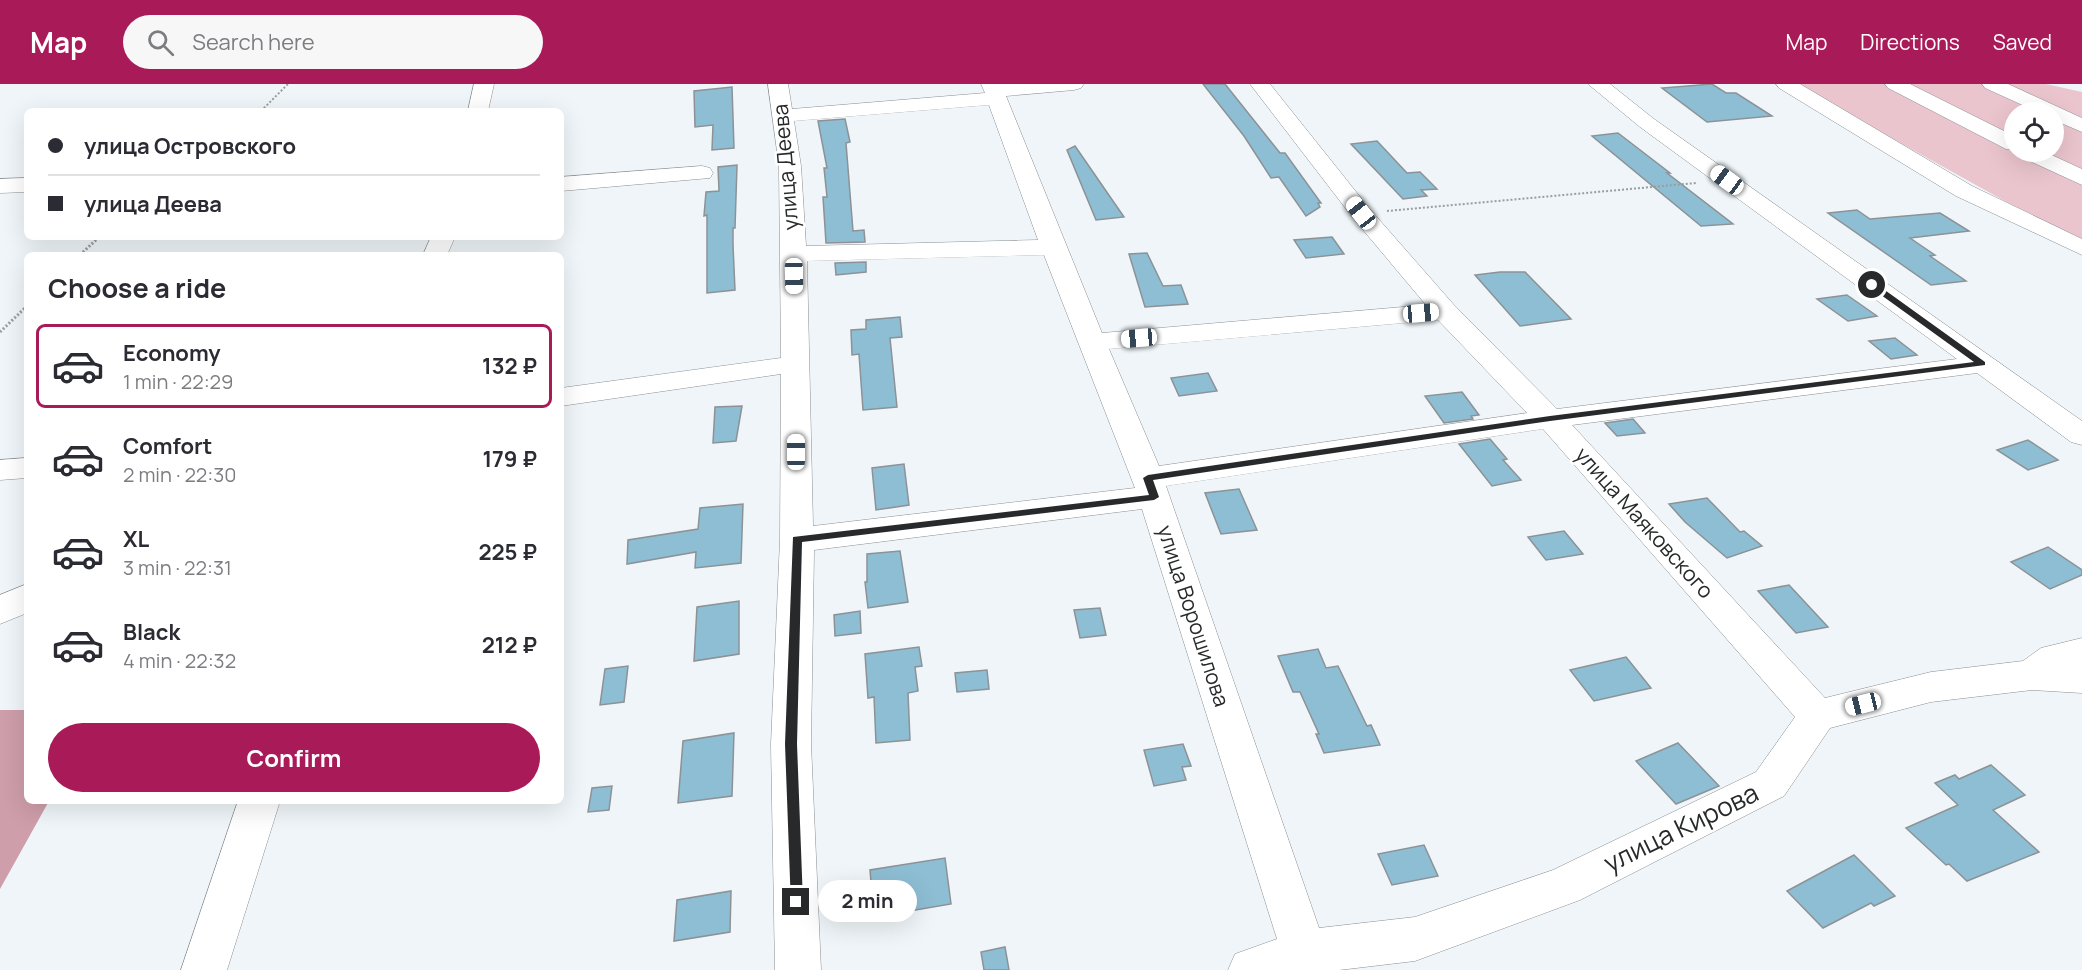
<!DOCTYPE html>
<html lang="en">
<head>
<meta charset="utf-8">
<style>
  :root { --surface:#fff; --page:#f7f7f7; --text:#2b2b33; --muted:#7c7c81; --line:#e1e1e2; --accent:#a91a58 }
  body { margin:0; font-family:Manrope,sans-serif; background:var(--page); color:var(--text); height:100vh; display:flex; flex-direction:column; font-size:22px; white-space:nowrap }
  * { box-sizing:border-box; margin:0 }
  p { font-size:20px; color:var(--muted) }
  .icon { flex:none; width:33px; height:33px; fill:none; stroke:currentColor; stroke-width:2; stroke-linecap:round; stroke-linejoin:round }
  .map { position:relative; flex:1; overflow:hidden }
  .sheet { position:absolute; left:24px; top:168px; width:540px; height:552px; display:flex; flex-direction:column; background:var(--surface); border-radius:9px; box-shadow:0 6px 24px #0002 }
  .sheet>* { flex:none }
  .guide { position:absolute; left:24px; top:24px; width:540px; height:132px; border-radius:9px; box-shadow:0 6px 24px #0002; display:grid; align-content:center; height:132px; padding:0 24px; background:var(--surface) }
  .fabs { position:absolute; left:2004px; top:18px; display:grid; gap:12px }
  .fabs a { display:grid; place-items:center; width:60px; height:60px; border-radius:50%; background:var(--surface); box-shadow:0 6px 24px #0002; font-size:30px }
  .end { position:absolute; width:27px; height:27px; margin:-14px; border:8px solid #27292a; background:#fff; box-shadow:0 0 0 3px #fff }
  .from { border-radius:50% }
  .bubble { position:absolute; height:42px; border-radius:21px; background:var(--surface); box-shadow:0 6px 24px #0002; font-size:20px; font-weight:700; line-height:42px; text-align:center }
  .car { position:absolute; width:18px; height:36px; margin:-18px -9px; border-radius:8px; box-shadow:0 0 4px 2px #0007; background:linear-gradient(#fff 24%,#345 0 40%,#fff 0 76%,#345 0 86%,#fff 0) }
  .guide b { display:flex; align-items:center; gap:21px; height:57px; font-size:22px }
  .guide b+b { border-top:2px solid var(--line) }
  .guide i { width:15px; height:15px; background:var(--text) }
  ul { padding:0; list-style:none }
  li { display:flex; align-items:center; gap:18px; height:84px; margin:0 12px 9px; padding:0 12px; border:3px solid transparent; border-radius:9px }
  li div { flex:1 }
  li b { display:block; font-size:22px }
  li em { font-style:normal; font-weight:700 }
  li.selected { border-color:var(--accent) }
  li>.icon { width:54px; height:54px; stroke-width:1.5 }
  h2 { padding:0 24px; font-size:27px; line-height:72px }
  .action { display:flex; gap:12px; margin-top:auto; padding:12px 24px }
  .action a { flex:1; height:69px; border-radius:36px; background:var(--accent); color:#fff; font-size:24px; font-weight:700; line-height:69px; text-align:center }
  header { display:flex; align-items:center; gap:36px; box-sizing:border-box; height:84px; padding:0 30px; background:var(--accent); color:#fff }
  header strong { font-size:28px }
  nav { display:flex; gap:33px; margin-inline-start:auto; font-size:21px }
  .search { width:420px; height:54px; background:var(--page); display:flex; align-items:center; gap:15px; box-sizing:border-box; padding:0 21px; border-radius:33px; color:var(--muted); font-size:22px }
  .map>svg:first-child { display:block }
  .green { fill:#ebc5ce; fill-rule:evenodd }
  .water { fill:#ce9eaa }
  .building { fill:#8ebed4; stroke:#8c9295; stroke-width:1.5 }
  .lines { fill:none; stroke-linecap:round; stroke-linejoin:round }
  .minor-casing { stroke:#8a8f92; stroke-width:1 }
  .path-far1 { stroke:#9a9ea0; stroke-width:2; stroke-dasharray:2 2; stroke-linecap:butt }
  .path { stroke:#9a9ea0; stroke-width:3; stroke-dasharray:2 2; stroke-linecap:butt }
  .minor { fill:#fff; fill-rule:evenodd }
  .route { fill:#27292a }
  .labels { text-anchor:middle; stroke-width:5; stroke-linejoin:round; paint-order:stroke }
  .street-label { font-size:21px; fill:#27292a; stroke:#fff }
  .near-street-label { font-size:26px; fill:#27292a; stroke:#fff }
</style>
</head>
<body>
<header>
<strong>Map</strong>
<div class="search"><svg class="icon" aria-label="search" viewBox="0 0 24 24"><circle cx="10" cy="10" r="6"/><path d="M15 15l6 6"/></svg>Search here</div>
<nav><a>Map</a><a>Directions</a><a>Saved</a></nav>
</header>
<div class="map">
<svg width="2082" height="886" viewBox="0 0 2082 886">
  <rect width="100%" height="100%" fill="#eff5f8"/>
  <path class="green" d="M1794,0H2046L2082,8V160ZM2014,28H2054V68H2014Z"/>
  <path class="water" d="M0,626H27V717H49L0,805Z"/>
  <g class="building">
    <path d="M1203,0H1225L1280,69H1285L1321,119H1318L1320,123L1306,132L1279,93L1271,94L1244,52Z"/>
    <path d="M1712,0L1726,9H1736L1772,32L1707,38L1662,4Z"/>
    <path d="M732,3L734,64L712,66L713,41L695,43L694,7Z"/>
    <path d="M845,35L850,58L846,59L853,147L864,146L865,158L826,159L823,113H827L824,84H827L818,37Z"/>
    <path d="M1618,49L1670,89H1667L1733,140L1701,142L1592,52Z"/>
    <path d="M1377,57L1407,89L1420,88L1437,105L1421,106L1427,112L1403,115L1351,60Z"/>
    <path d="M1075,62L1124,133L1096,136L1067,66Z"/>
    <path d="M737,81L735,144H733V161L735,206L707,209V131L704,132L706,108L719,107L718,83Z"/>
    <path d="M1857,126L1870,135L1940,129L1969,147L1910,154L1935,171L1930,172L1966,197L1931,201L1828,129Z"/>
    <path d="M1332,153L1344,170L1306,174L1294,156Z"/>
    <path d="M1147,169L1163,202L1181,201L1188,220L1145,223L1129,170Z"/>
    <path d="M866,178V188L836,191L835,179Z"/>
    <path d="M1500,188H1525L1571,235L1520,242L1475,191Z"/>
    <path d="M1847,211L1877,232L1848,237L1817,215Z"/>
    <path d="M900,233L902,253L890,254L897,323L863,326L859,270L852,271L851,246L866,245V236Z"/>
    <path d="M1895,254L1917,271L1891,275L1869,257Z"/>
    <path d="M1208,289L1217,307L1179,312L1171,294Z"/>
    <path d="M1462,308L1479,331L1471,332L1473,335L1444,339L1425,312Z"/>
    <path d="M742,322L736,357L713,359L715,323Z"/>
    <path d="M1633,335L1645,349L1617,352L1605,339Z"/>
    <path d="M1490,355L1507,375L1503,376L1521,396L1492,402L1459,360Z"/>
    <path d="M2028,356L2058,376L2028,386L1997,366Z"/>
    <path d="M904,380L909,421L876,426L872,384Z"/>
    <path d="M1239,405L1257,446L1221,450L1205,409Z"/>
    <path d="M1707,414L1740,448L1744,447L1762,462L1727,474L1685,438L1669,420Z"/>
    <path d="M743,420L741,479L695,484L696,468L627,480L628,456L698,445L700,424Z"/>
    <path d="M1564,447L1583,470L1546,476L1528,453Z"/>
    <path d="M2048,463L2082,486V491L2050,505L2011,478Z"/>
    <path d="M900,467L908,518L868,524L865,498H867V470Z"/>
    <path d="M1789,501L1828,543L1796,549L1758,507Z"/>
    <path d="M739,517V570L694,577L697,523Z"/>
    <path d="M1100,524L1106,551L1080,554L1074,526Z"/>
    <path d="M860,527L861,549L835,552L834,531Z"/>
    <path d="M919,563L922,582L915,583L918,607L908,609L910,656L876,659L874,613L868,614L865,570Z"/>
    <path d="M1318,565L1326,584L1338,582L1367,642L1371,641L1380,661L1324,669L1316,650H1319L1300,608H1293L1278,572Z"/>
    <path d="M1626,573L1651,604L1594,617L1570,586Z"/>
    <path d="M628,582L624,618L600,621L605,585Z"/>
    <path d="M987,586L989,605L957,608L955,589Z"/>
    <path d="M734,649L732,712L678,719L683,657Z"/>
    <path d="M1678,659L1719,702L1676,720L1636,677Z"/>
    <path d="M1183,660L1191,682L1182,683L1186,696L1154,702L1144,666Z"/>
    <path d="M1991,681L2025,711L1993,726L2039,768L1967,797L1949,780L1946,781L1906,744L1958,721L1935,699L1955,691L1959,695Z"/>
    <path d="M612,702L609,726L588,728L592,704Z"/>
    <path d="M1424,761L1438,792L1392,801L1378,770Z"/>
    <path d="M1854,771L1895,812L1874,822L1871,819L1823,844L1787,807Z"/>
    <path d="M945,774L951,820L874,833L870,786Z"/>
    <path d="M731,807L730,848L674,857L677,816Z"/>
    <path d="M1005,863L1009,886H984L981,868Z"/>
  </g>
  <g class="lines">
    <g class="minor-casing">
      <g id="minor">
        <path d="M474,0H494L488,27H468Z"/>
        <path d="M768,0H788L792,25L985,9L981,0H1084L1081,4L1074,6L1006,12L1102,249L1426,221L1353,134L1250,0H1270L1369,124L1454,221L1557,325L1957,275L1640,43L1588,0H1610L1654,35L2082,337V361L2071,358L1977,289L1572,341L1825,614L1931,588L2023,577L2041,564L2082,554V609L2032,606L1931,618L1830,644L1784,712L1580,816L1415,877L1339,886H1228L1235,870L1277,855L1142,425L814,466L811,660L821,886H775L771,660L780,456L781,290L561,322V304L781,274L779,82ZM989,21L1038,156L806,162L801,82L794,37ZM1044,171L1135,404L813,442L807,177ZM1438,236L1527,329L1159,382L1109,265ZM1543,345L1795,633L1756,688L1553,786L1415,833L1319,844L1166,402Z"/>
        <path d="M1776,0H1800L1972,102L2082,155V171L1956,112L1779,4Z"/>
        <path d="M1885,0H1910L2014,52V66L2006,65L1888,4Z"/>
        <path d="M1982,0H2008L2082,34V48L2054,36V28H2038L1985,4Z"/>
        <path d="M2018,68H2045L2082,85V101L2021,73Z"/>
        <path d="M702,82L710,84L713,89L710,94L561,107V93Z"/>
        <path d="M27,94V108L0,109V95Z"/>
        <path d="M431,153H455L447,171H423Z"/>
        <path d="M27,374V394L0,396V376Z"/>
        <path d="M27,500V529L0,540V511Z"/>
        <path d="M238,717H280L227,886H181Z"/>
      </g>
    </g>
    <g class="path-far1">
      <path d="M261,27L288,0"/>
      <path d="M1387,127L1696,99"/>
      <path d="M95,156L99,153"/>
    </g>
    <g class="path">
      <path d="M80,171L97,155"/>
      <path d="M0,248L27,222"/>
    </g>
    <use href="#minor" class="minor"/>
  </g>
  <path class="route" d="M1870,199H1875L1985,278V281L1550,337L1153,396L1159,413L1154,416L802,458L797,660L803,818L801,822H791L785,660L793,453L1149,411L1143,394L1148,391L1550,332L1974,278L1870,203Z"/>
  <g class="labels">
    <g class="street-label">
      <text transform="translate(786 83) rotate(-95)" y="7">улица Деева</text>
      <text transform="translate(1644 439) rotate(48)" y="7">улица Маяковского</text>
      <text transform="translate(1193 532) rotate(72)" y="7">улица Ворошилова</text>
    </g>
    <g class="near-street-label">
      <text transform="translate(1681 744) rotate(-26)" y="9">улица Кирова</text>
    </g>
  </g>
</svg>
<div class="fabs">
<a><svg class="icon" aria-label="locate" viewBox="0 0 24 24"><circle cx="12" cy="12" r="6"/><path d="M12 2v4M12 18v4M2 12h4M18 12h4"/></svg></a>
</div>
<i class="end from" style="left:1872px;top:201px"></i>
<i class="end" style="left:796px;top:818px"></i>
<div class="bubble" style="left:818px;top:796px;width:99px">2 min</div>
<i class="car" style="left:1727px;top:96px;rotate:306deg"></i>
<i class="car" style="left:1361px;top:129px;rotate:322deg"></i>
<i class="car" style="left:794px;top:192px;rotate:179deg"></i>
<i class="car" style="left:1421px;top:229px;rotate:85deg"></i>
<i class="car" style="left:1139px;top:254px;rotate:265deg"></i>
<i class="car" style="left:796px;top:368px;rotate:0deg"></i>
<i class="car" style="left:1863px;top:620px;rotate:256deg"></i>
<div class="guide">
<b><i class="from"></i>улица Островского</b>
<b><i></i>улица Деева</b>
</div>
<section class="sheet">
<h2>Choose a ride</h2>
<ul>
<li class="selected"><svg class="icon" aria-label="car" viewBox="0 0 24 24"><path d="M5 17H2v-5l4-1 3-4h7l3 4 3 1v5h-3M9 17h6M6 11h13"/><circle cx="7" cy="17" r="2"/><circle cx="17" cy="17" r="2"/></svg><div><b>Economy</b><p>1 min · 22:29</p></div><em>132 ₽</em></li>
<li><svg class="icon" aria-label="car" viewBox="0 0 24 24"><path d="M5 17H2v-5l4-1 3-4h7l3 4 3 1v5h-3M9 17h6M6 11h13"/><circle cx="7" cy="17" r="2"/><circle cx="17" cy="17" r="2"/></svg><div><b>Comfort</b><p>2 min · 22:30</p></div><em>179 ₽</em></li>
<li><svg class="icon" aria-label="car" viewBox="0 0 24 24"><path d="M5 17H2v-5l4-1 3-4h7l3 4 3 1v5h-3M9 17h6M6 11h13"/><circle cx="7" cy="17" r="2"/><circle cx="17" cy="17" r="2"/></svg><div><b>XL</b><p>3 min · 22:31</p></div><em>225 ₽</em></li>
<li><svg class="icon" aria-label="car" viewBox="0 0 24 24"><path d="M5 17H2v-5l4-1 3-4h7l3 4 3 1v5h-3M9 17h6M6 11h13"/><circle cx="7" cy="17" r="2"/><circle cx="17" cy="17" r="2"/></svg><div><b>Black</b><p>4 min · 22:32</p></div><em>212 ₽</em></li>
</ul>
<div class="action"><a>Confirm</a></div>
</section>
</div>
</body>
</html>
